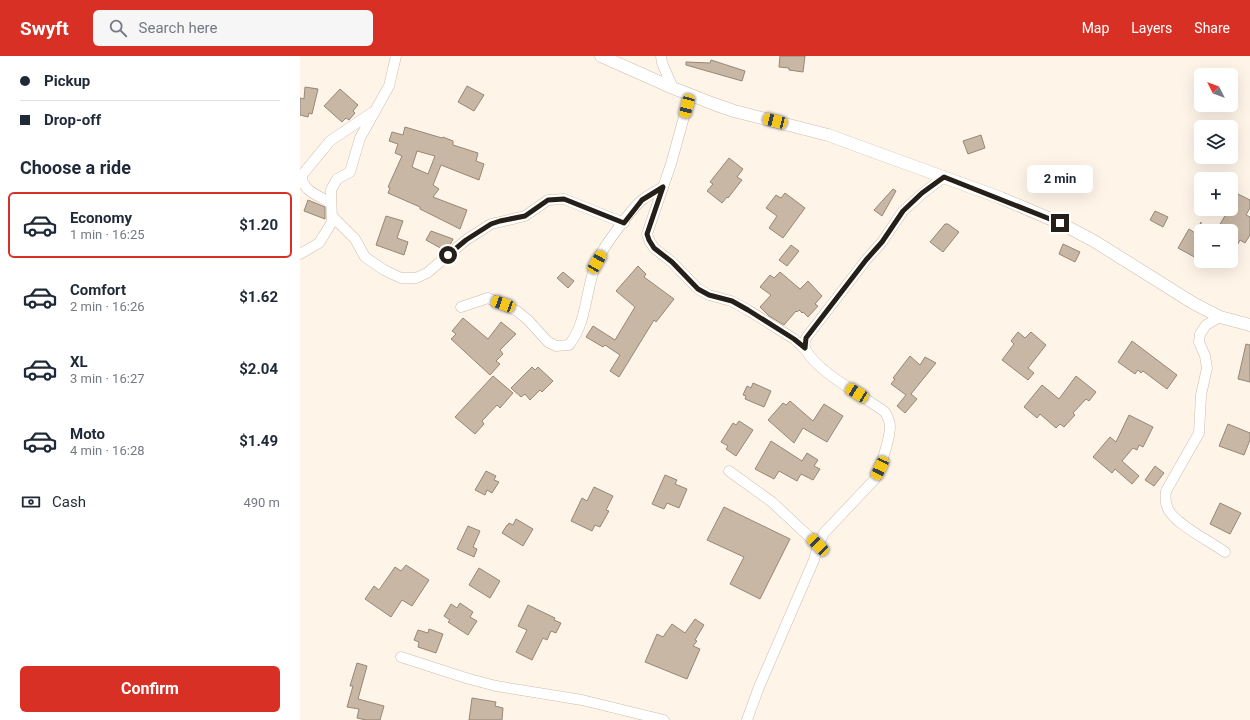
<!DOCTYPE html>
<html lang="en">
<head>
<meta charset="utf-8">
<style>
  :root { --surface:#fff; --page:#f6f6f7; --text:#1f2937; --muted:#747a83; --line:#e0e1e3; --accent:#d93025 }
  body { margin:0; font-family:Roboto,sans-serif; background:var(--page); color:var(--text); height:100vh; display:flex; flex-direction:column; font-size:15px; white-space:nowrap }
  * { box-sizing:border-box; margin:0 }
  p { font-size:13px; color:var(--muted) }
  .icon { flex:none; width:22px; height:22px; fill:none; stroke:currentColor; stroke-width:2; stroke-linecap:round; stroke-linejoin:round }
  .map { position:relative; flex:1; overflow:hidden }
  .drawer { display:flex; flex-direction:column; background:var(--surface); width:300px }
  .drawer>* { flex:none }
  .top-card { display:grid; align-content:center; height:88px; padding:0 20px; background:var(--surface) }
  .needle { width:26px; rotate:312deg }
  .controls { position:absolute; left:894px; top:12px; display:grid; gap:8px }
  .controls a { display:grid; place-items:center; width:44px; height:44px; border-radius:6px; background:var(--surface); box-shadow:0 4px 16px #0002; font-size:20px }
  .end { position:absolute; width:18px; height:18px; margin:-9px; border:5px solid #251f18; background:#fff; box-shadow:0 0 0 2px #fff }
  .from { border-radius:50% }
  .bubble { position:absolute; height:28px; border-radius:6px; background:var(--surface); box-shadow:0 4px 16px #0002; font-size:13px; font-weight:700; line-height:28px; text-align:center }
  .car { position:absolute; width:12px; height:24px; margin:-12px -6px; border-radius:5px; box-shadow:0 0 3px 1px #0007; background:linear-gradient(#f5c518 24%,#345 0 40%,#f5c518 0 76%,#345 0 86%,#f5c518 0) }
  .top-card b { display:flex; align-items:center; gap:14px; height:38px; font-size:15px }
  .top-card b+b { border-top:1px solid var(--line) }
  .top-card i { width:10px; height:10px; background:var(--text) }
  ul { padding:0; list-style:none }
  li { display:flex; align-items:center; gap:12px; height:66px; margin:0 8px 6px; padding:0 12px; border:2px solid transparent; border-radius:6px }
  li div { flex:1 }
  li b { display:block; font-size:15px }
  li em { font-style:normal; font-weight:700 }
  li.selected { border-color:var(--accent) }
  li>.icon { width:36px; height:36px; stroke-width:1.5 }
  h2 { padding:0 20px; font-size:18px; line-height:48px }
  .pay { display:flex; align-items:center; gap:10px; height:44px; padding:0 20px; font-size:15px }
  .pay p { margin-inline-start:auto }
  .cta { display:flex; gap:8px; margin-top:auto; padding:8px 20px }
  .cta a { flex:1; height:46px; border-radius:6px; background:var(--accent); color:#fff; font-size:16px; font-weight:700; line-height:46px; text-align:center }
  header { display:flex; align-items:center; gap:24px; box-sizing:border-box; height:56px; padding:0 20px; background:var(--accent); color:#fff }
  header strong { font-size:19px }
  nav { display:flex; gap:22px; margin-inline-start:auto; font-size:14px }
  .search { width:280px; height:36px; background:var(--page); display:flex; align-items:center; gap:10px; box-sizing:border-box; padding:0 14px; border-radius:6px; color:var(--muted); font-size:15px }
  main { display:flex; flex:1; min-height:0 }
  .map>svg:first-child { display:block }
  .building { fill:#c8b7a5; stroke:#968776; fill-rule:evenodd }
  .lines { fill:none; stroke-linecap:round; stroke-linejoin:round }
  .minor-casing { stroke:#cdbdaa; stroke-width:11 }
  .tertiary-casing { stroke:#cdbdaa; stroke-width:13 }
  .minor { stroke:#fff; stroke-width:10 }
  .tertiary { stroke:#fff; stroke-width:12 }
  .route { stroke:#251f18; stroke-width:5 }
</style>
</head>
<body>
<header>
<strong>Swyft</strong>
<div class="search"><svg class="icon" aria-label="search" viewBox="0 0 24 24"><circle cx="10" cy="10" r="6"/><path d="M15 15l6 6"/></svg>Search here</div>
<nav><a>Map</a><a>Layers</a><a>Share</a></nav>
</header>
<main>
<section class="drawer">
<div class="top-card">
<b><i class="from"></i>Pickup</b>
<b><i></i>Drop-off</b>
</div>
<h2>Choose a ride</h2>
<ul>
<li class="selected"><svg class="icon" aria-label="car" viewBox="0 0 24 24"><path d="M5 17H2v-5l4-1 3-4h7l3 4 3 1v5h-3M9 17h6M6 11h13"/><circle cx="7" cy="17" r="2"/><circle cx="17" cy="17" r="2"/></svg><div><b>Economy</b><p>1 min · 16:25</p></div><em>$1.20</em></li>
<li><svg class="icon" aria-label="car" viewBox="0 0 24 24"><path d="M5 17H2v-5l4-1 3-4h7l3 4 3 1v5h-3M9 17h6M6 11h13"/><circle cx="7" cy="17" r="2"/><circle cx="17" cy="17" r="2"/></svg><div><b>Comfort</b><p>2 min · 16:26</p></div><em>$1.62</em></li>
<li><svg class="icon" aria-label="car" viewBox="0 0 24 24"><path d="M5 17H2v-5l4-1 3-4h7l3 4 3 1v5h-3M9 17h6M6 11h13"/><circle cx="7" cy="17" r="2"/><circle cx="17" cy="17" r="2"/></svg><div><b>XL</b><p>3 min · 16:27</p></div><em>$2.04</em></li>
<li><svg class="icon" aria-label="car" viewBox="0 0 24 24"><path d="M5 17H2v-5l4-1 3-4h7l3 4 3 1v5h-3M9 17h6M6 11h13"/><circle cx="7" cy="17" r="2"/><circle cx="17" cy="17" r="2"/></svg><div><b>Moto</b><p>4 min · 16:28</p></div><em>$1.49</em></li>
</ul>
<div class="pay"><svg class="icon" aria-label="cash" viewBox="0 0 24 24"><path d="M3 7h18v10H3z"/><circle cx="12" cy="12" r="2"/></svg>Cash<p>490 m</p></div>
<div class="cta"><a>Confirm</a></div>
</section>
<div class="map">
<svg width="950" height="664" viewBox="0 0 950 664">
  <rect width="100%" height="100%" fill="#fef4e8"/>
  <g class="building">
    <path d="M480,0H505L503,16L489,14V12L479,11Z"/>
    <path d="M411,4L445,15L442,25L386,9V6L410,7Z"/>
    <path d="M167,30L184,39L174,55L158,46Z"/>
    <path d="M5,31L18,33L12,58L9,57L8,61L0,59V42L4,43Z"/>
    <path d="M40,33L58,49L53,55L55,57L49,64L46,62L42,66L24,50Z"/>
    <path d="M105,71L142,82L143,81L153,85V89L178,97L176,105L184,108L179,124L141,109L133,129L139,133L133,141L167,154L160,173L120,153V151L88,137L90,132L88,131L102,100L95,97L98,88L89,85L92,76L103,79ZM117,95L135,100L128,118L112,111Z"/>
    <path d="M681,79L685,92L668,98L663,85Z"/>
    <path d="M429,102L443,113L437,121L442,124L428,142L427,141L422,147L407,135L413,128L410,126Z"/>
    <path d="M593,133L596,135L582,160L574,154Z"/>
    <path d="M485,137L505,152L483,182L469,172L477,160L466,152L476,139L481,142Z"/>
    <path d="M938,138L950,144V152L946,159L950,161V179L945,187L940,184L938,188L931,184V175H916L929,153H931V149Z"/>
    <path d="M8,144L25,151V163L4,155Z"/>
    <path d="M855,155L868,161L863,171L850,164Z"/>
    <path d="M86,160L103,165L97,182L108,186L104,199L76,189Z"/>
    <path d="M901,166V198L898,203L878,192L889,173L895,177Z"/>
    <path d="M645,168H648L659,176L643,196L630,186Z"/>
    <path d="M131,175L153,183L150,189L144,194L126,184Z"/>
    <path d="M763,188L780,196L775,206L759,198Z"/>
    <path d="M491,189L499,195L487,210L479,204Z"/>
    <path d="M338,210L346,218L344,221L374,243L356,266L354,264L319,321L310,315L320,299L305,289L303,291L286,281L293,270L315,284L335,251L316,235Z"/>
    <path d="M263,216L274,225L268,232L257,222Z"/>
    <path d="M480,216L500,233L508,225L522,240L515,248L518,250L508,261L503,256L502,257L499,254L497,256L496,255L484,269L469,260L460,251L471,239L460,231L470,219L474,222Z"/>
    <path d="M163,262L188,283L201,266L216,278L200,294L203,298L196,305L200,308L190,319L151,283L156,278L152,275Z"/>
    <path d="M718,276L725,282L731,276L746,289L728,312L734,317L728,324L702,304L714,288L711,285Z"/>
    <path d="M832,285L877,319L867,333L843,315L841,317L838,314L835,318L818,306Z"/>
    <path d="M946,288L950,289V326L938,323Z"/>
    <path d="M610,300L620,309L625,301L636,307L611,338L617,343L605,357L597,350L606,339L591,328L595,323L593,322Z"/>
    <path d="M232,311L235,314L238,311L253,325L242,336L240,334L230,344L225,338L221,341L211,332Z"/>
    <path d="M193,320L213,337L200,352L197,349L182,365L184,368L175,378L155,361Z"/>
    <path d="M776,320L796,336L789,345L786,343L773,357L775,359L764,371L760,368L756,372L740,358L737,362L724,351L742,329L759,343Z"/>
    <path d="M453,327L471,335L464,351L445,343L446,340L443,339L447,330L451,332Z"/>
    <path d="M490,345L513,365L524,348L543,360L527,386L503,372L494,387L468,364L483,347L486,349Z"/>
    <path d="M829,359L853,371L843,391L839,389L837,394L833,392L822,405L839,420L832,428L815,413L812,417L793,401L810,381L816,386Z"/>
    <path d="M439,365L453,374L436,400L426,393L428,390L421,386L433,367L436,369Z"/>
    <path d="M928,368L950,377V384L944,399L919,390Z"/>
    <path d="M471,385L502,405L507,397L518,404L514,410L520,413L513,424L501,418L497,425L479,415L474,423L455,413Z"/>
    <path d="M855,410L864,417L854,430L845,424Z"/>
    <path d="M186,415L196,420L194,424L199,426L192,437L187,434L185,439L175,434Z"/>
    <path d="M365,419L377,424L375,428L387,433L379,452L367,447L364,453L352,448Z"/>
    <path d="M294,431L313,440L306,454L309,455L300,471L295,469L292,475L271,465L282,442L287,445Z"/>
    <path d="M920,447L941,457L930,478L910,468Z"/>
    <path d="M424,451L490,483L460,543L430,528L444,501L407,484Z"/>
    <path d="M216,463L233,473L223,490L202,477L207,469H208L209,467L213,469Z"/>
    <path d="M168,470L180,475L173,491L177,493L174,501L157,493Z"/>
    <path d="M106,509L129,524L112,550L102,544L91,561L65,543L74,530L79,534L95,511L101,515Z"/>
    <path d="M179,512L200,525L190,542L169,529Z"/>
    <path d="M160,547L173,556L170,561L177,565L168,579L148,566L150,564L144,560L151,548L157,552Z"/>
    <path d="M228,549L255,562L254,564L261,567L256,577L251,575L247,584L243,582L232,604L216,596L227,574L218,570Z"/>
    <path d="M395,563L404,569L395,584L397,585L393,590L400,593L387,623L345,606L357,578L363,581L372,568L385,577Z"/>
    <path d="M129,573L143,578L136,597L118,591L119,586L114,584L118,574L128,577Z"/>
    <path d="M57,607L67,610L58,643L84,650L80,664H66L57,662L59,653L47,651L53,630H50Z"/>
    <path d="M172,642L196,646L195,650L203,652L202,664H169Z"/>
  </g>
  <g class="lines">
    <g class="minor-casing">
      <g id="minor">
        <path d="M361,0L362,7L373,32"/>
        <path d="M390,39L371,108L347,178L349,184L354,192L372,206L398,233L409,239L431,245L448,254L494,283L505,293"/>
        <path d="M31,147C21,141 0,134 2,119L30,85L73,56"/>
        <path d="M32,160L55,183L65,201L84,214L101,222H116L127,217L166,184L191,168L225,160L248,144L264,143L324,167"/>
        <path d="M0,198L19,187L24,179L32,166L31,134L37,123L50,116L60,82L89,30L96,0"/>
        <path d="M161,251L188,242L217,255L228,264L248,286L256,290L269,289C288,265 285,233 297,205C302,193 331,153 342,144C348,139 356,135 363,131"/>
        <path d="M920,261L906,269L900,278L899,286L905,300L907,312L901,339L899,377L866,435C865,442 865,447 868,453C874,467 911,486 925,496"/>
        <path d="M429,415L472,446L518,489"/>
        <path d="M101,601L166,622L196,630L282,644L364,664"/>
        <path d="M447,664L459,631L514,504L518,489L524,477L575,423C580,412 590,383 590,371C590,365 588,361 585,356C565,341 516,315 506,294C504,291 505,285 506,282L566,204L582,186L603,155L623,137L644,121"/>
      </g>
    </g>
    <g class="tertiary-casing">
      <path id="tertiary" d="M301,0L373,32L414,48L434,55L528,79L701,142L760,167L794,185L893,247L920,261L950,269"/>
    </g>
    <use href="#minor" class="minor"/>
    <use href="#tertiary" class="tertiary"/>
  </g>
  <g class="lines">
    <path class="route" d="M148,199L166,184L191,168L200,165L225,160L248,144L264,143L324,167L342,144L363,131L347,178L349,184L354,192L372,206L398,233L409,239L432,245L448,254L494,283L505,292L506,282L566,204L582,186L603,155L622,137L644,121L760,167"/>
  </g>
</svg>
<div class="controls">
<a><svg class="needle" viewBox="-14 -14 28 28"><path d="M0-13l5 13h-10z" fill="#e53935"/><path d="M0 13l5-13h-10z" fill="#747a83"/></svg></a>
<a><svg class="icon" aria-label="layers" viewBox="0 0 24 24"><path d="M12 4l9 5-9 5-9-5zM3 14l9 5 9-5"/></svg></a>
<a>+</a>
<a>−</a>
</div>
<i class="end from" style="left:148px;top:199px"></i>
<i class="end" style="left:760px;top:167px"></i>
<div class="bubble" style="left:727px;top:109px;width:66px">2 min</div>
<i class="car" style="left:387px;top:50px;rotate:195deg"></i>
<i class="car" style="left:475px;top:65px;rotate:284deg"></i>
<i class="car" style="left:297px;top:206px;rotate:30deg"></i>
<i class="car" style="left:203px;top:248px;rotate:290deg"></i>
<i class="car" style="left:557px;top:337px;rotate:302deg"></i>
<i class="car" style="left:580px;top:412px;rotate:205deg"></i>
<i class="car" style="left:518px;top:489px;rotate:315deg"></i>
</div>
</main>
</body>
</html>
